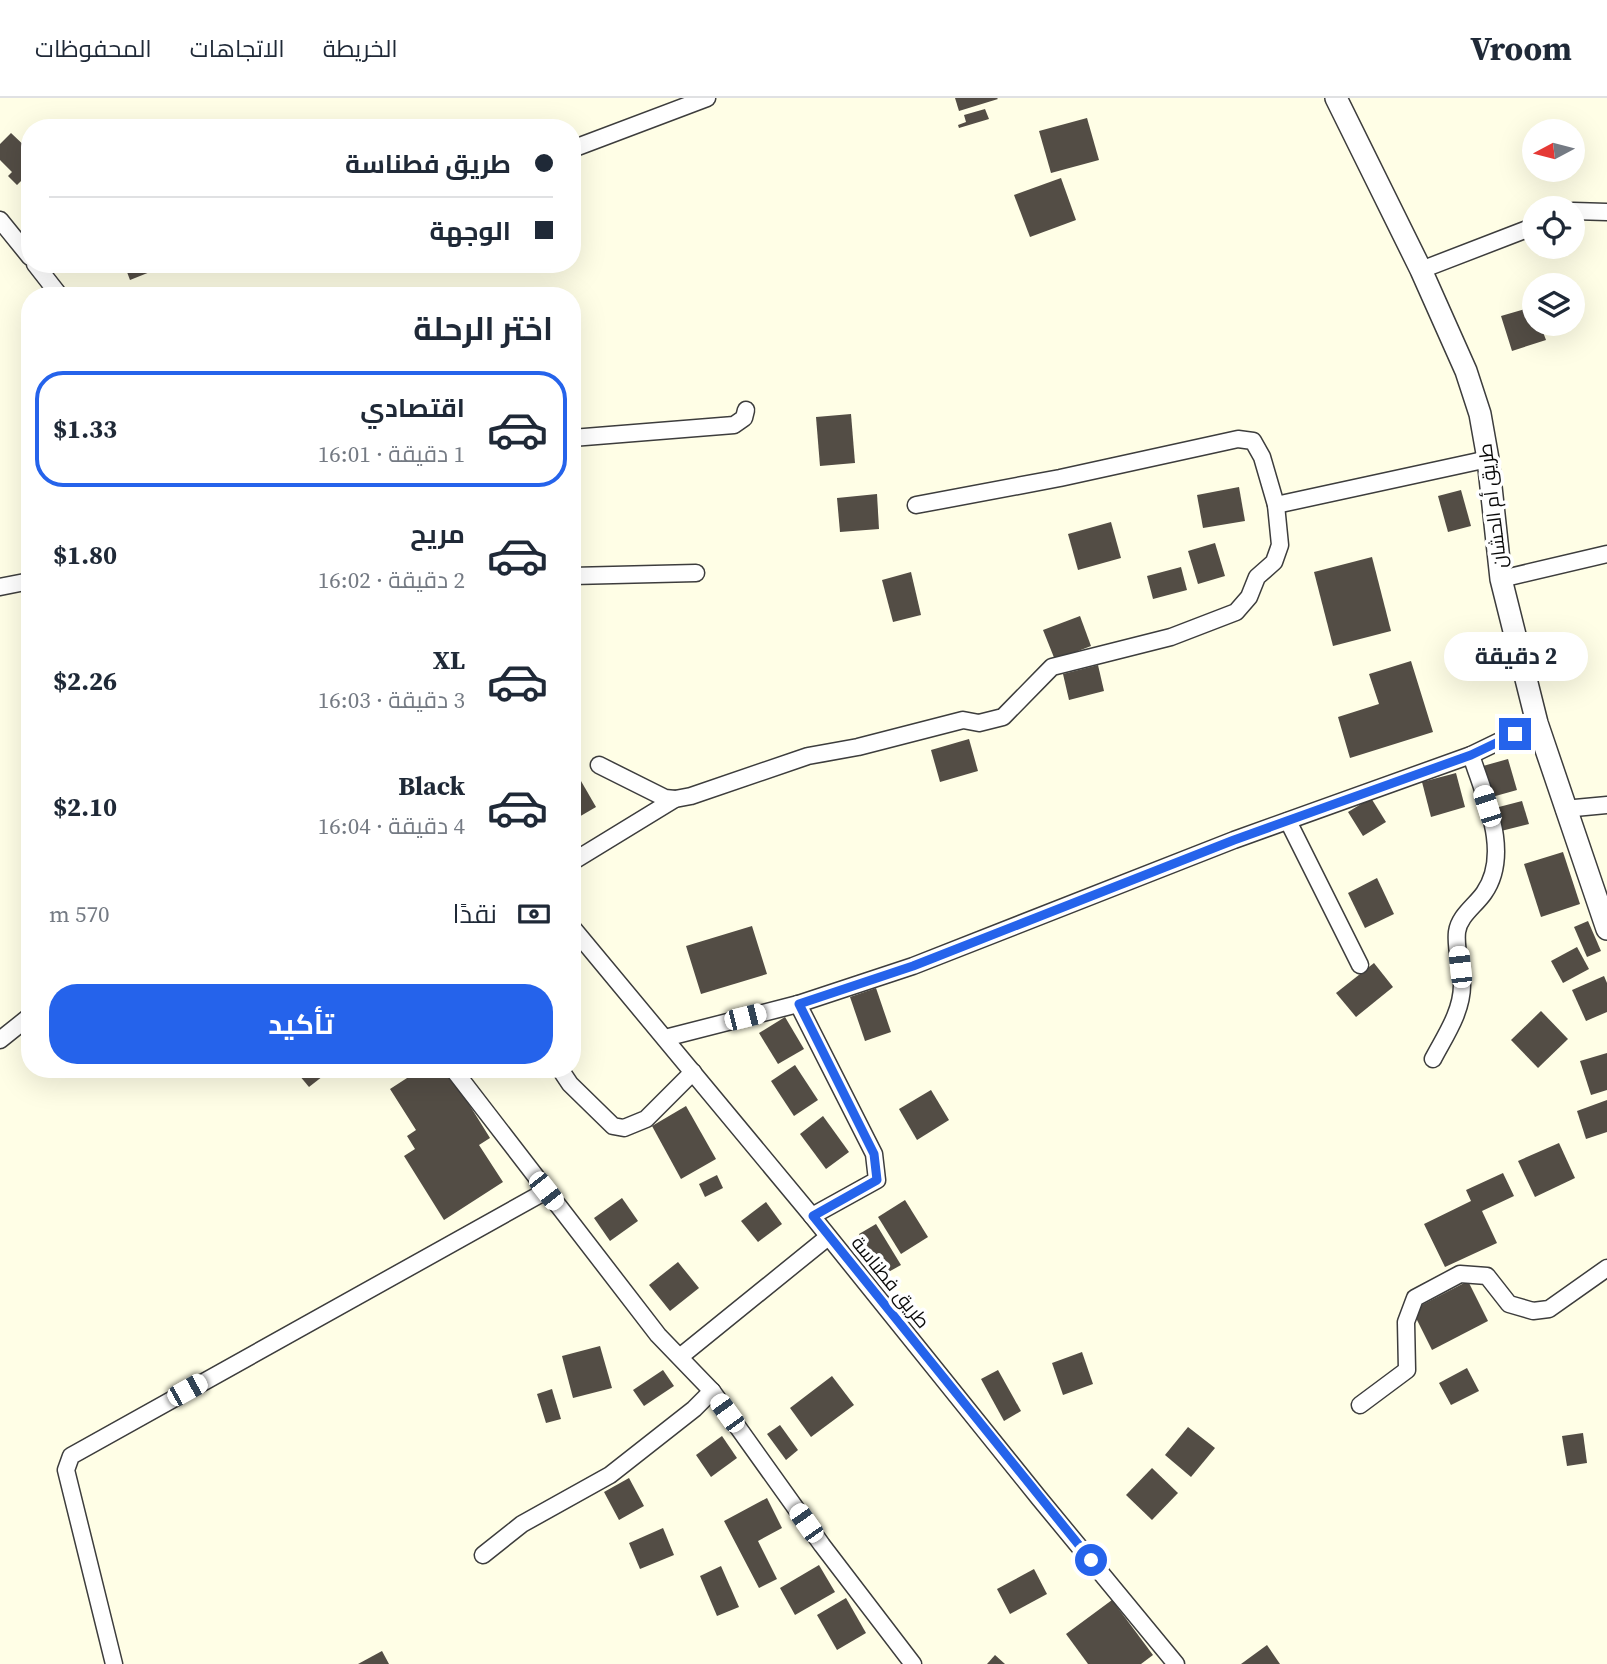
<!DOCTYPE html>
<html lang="ar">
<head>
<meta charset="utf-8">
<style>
  :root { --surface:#fff; --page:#f2f2f3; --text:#1f2937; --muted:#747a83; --line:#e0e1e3; --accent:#2563eb }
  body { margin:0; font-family:"Source Serif 4",Cairo,serif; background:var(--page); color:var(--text); direction:rtl; height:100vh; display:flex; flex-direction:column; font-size:26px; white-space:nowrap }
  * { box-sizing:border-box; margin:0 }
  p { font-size:23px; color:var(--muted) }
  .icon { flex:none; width:38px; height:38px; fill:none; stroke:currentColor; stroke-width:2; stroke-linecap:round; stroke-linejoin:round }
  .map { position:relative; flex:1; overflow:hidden; direction:ltr }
  .side { position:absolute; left:21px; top:189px; width:560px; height:791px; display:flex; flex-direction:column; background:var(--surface); border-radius:28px; box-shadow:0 7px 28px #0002; direction:rtl }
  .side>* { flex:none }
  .guide { position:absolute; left:21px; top:21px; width:560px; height:154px; border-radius:28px; box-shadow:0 7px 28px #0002; direction:rtl; display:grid; align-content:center; height:154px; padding:0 28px; background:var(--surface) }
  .needle { width:46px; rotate:263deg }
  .fabs { position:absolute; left:1522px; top:21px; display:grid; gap:14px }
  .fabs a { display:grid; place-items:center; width:63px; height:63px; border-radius:50%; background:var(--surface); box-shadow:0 7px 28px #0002; font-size:35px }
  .end { position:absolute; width:32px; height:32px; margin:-16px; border:9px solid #2563eb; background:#fff; box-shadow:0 0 0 4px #fff }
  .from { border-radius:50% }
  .bubble { position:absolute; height:49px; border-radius:24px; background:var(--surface); box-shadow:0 7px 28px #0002; font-size:23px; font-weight:700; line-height:49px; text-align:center; direction:rtl }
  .car { position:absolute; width:21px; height:42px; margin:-21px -10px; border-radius:9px; box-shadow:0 0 5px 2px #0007; background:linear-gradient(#fff 24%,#345 0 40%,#fff 0 76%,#345 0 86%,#fff 0) }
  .guide b { display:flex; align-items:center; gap:24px; height:66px; font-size:26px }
  .guide b+b { border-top:2px solid var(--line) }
  .guide i { width:18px; height:18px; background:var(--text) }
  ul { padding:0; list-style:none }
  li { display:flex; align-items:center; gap:21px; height:116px; margin:0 14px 10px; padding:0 14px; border:4px solid transparent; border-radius:28px }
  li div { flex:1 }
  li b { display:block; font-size:26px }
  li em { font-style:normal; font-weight:700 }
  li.active { border-color:var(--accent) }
  li>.icon { width:63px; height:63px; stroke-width:1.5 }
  h2 { padding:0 28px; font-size:32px; line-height:84px }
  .pay { display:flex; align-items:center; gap:18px; height:77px; padding:0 28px; font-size:26px }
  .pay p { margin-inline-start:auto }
  .button { display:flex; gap:14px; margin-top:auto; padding:14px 28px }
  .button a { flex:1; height:80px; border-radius:28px; background:var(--accent); color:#fff; font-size:28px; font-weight:700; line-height:80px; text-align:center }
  header { display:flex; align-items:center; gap:42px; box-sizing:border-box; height:98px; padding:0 35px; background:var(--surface); border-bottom:2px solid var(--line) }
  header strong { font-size:33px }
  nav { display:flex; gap:38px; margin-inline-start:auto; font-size:24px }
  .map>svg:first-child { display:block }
  .building { fill:#534d45 }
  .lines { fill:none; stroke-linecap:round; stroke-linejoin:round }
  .minor-casing { stroke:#3d3d3d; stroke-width:19 }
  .tertiary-casing { stroke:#3d3d3d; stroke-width:24 }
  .minor { stroke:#fff; stroke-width:16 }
  .tertiary { stroke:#fff; stroke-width:21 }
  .route { stroke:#2563eb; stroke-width:9 }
  .labels { text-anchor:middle; stroke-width:7; stroke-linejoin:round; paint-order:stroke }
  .street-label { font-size:19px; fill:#0a0a0a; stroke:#fff }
</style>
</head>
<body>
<header>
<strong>Vroom</strong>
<nav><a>الخريطة</a><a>الاتجاهات</a><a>المحفوظات</a></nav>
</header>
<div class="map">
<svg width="1607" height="1566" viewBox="0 0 1607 1566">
  <rect width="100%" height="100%" fill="#fffee6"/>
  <g class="building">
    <path d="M955,0H997L998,1L959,13Z"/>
    <path d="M985,11L989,21L959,30L958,27L966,24L964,17Z"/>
    <path d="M1087,20L1099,62L1051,75L1039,33Z"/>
    <path d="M11,35L30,53V74L17,87L8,78L12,74L0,62V46Z"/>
    <path d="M1061,80L1076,122L1030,139L1014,97Z"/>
    <path d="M124,166H170L130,182Z"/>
    <path d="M1535,208V226H1540L1546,242L1512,253L1501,218Z"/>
    <path d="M851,316L855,365L820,368L816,319Z"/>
    <path d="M1239,389L1245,423L1203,430L1197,397Z"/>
    <path d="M1461,392L1471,428L1448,434L1438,398Z"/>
    <path d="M877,396L879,431L840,434L837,400Z"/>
    <path d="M1111,424L1121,460L1078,472L1068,436Z"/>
    <path d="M1215,445L1225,478L1198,486L1188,453Z"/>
    <path d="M1372,459L1391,533L1333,548L1314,474Z"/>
    <path d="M1181,469L1187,492L1153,501L1147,478Z"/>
    <path d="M911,474L921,517L893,524L882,482Z"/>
    <path d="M1080,518L1091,548L1055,562L1043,532Z"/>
    <path d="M1493,542L1501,568L1481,575L1473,549Z"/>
    <path d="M1411,563L1433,634L1350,660L1338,619L1379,606L1369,576Z"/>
    <path d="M1098,567L1104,593L1069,602L1063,576Z"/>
    <path d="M969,641L978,673L940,684L931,652Z"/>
    <path d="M1508,661L1517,692L1492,699L1483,668Z"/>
    <path d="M1456,675L1465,709L1431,719L1422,684Z"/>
    <path d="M581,683L596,709L572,723V688Z"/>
    <path d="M1371,700L1386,724L1363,738L1348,714Z"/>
    <path d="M1522,703L1529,726L1501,733L1495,710Z"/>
    <path d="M1563,754L1580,806L1541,819L1524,766Z"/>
    <path d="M1377,780L1394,816L1365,830L1348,795Z"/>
    <path d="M1588,823L1601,853L1587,859L1574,829Z"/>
    <path d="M752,828L767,876L701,896L686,848Z"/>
    <path d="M1577,849L1589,871L1563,885L1551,863Z"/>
    <path d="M1374,865L1393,889L1356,919L1336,895Z"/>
    <path d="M1604,878L1607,885V914L1586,923L1572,892Z"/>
    <path d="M876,890L891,934L865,943L850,899Z"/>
    <path d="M1541,913L1568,941L1538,970L1511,942Z"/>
    <path d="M785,919L804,951L778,966L759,935Z"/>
    <path d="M1607,955V992L1591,997L1580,963Z"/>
    <path d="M795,967L818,1002L794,1018L771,983Z"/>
    <path d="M294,971H332L309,989Z"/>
    <path d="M421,971H447L490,1040L479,1047L503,1084L444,1122L404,1058L415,1051L407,1038L416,1032L390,991Z"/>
    <path d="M931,992L949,1022L917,1042L899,1011Z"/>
    <path d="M1607,1002V1034L1586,1041L1577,1013Z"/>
    <path d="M686,1008L716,1061L681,1081L652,1028Z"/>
    <path d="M823,1018L849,1054L826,1071L800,1036Z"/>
    <path d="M1559,1045L1575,1080L1535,1099L1518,1063Z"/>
    <path d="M1503,1075L1514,1098L1482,1113L1497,1145L1445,1169L1424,1126L1471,1103L1466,1092Z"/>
    <path d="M717,1077L723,1090L705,1099L699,1086Z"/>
    <path d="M622,1100L638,1123L610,1143L594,1120Z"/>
    <path d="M905,1102L928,1139L901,1156L878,1119Z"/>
    <path d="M766,1104L782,1126L758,1144L741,1123Z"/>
    <path d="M876,1126L901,1167L883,1177L859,1136Z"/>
    <path d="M678,1164L699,1190L670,1213L649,1187Z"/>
    <path d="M1468,1183L1488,1223L1432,1252L1412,1212Z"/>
    <path d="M600,1248L612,1290L573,1300L562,1258Z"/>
    <path d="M1082,1254L1093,1286L1063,1297L1052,1265Z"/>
    <path d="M1467,1270L1479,1293L1451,1307L1439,1285Z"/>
    <path d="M663,1272L674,1288L644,1308L633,1292Z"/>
    <path d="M998,1272L1021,1313L1004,1323L981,1281Z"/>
    <path d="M832,1278L854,1307L811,1339L790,1310Z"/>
    <path d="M552,1291L561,1321L546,1325L537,1296Z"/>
    <path d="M780,1327L798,1352L786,1362L767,1336Z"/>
    <path d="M1188,1329L1215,1350L1191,1379L1165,1357Z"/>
    <path d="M1583,1335L1587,1365L1567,1368L1562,1338Z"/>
    <path d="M722,1338L737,1360L711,1379L696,1357Z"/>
    <path d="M1152,1370L1178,1395L1152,1422L1126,1397Z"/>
    <path d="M629,1380L644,1408L619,1422L604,1394Z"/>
    <path d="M767,1400L782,1430L758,1443L777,1481L759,1490L724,1423Z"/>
    <path d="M663,1430L674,1457L640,1471L629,1445Z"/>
    <path d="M819,1467L835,1494L795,1517L780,1490Z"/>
    <path d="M721,1468L739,1509L717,1518L700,1478Z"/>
    <path d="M1034,1471L1047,1496L1010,1516L997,1491Z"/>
    <path d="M846,1500L866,1535L837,1552L817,1517Z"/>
    <path d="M1112,1502L1153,1557L1141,1566H1088L1066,1536Z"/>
    <path d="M1267,1547L1280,1566H1241Z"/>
    <path d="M382,1553L389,1566H358Z"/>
    <path d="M995,1557L1005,1566H987Z"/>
  </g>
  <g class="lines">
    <g class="minor-casing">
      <g id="minor">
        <path d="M572,51L707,0"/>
        <path d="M1573,113L1607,114"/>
        <path d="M0,122L30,159"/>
        <path d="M35,166L60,198"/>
        <path d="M1421,172L1535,128"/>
        <path d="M572,340L734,327L744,320L746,312"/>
        <path d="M1276,407L1488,361"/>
        <path d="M572,478L696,475"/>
        <path d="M1501,481L1607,456"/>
        <path d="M0,489L30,483"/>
        <path d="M599,667L665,700L675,701"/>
        <path d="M1564,711L1607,707"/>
        <path d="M1288,723L1360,867"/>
        <path d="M572,764L675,701L691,698L808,658L858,649L963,622L979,625L1003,619L1052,569L1171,539L1236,514L1249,499L1257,479L1274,464L1280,447L1276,407L1262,359L1253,343L1238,341L1060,380L916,407"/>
        <path d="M572,829L812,1118L1039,1400L1176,1566"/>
        <path d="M798,906L874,1056L877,1082L812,1118"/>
        <path d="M665,940L798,906L913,868L1234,742L1471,657L1537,625"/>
        <path d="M0,942L30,918"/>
        <path d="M1433,961C1445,938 1462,914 1462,887C1462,870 1455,852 1457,834C1459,818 1475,808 1484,795C1512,755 1484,698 1471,657"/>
        <path d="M453,971L658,1237L712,1293L822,1447L913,1566"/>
        <path d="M560,971L570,986L613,1028L624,1030L646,1021L693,974"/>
        <path d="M681,1258L828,1139"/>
        <path d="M1360,1307L1407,1272L1406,1224L1415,1200L1460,1176L1487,1178L1509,1206L1533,1213L1549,1211L1607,1170"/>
        <path d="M483,1457L522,1426L610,1377L694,1311L712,1293"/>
        <path d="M114,1566L66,1372L71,1358L546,1093"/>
      </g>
    </g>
    <g class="tertiary-casing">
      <path id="tertiary" d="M1336,0L1421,172L1466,273L1480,316L1488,361L1501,481L1537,625L1607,831"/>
    </g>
    <use href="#minor" class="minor"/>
    <use href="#tertiary" class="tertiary"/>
  </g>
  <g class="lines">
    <path class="route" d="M1091,1462L813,1118L877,1082L874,1056L799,906L913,868L1234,742L1471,657L1515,636"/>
  </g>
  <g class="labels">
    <g class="street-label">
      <text transform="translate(1492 408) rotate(-97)" y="7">طريق أم الحشان</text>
      <text transform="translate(891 1184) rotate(51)" y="7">طريق فطناسة</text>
    </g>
  </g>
</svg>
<div class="fabs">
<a><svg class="needle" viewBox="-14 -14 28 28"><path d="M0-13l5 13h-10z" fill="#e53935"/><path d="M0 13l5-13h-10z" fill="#747a83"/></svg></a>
<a><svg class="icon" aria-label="locate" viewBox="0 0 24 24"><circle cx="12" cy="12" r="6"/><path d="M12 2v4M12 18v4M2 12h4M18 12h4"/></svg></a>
<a><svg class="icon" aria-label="layers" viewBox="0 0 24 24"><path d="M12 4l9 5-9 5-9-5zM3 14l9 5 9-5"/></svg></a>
</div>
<i class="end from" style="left:1091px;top:1462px"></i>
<i class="end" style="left:1515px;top:636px"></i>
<div class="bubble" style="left:1444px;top:534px;width:144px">2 دقيقة</div>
<i class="car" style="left:1487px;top:708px;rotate:342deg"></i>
<i class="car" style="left:1460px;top:869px;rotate:354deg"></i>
<i class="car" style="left:745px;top:919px;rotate:76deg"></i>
<i class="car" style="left:546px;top:1093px;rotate:142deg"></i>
<i class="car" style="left:187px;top:1292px;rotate:61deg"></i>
<i class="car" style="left:727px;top:1315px;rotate:324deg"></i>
<i class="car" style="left:806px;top:1425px;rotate:325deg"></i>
<div class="guide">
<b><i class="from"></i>طريق فطناسة</b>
<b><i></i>الوجهة</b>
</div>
<section class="side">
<h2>اختر الرحلة</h2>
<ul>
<li class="active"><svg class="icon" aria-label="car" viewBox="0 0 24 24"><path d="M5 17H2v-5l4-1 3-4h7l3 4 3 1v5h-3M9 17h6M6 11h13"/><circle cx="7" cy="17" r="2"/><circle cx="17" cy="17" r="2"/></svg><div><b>اقتصادي</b><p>1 دقيقة · 16:01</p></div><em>$1.33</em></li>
<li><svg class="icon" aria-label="car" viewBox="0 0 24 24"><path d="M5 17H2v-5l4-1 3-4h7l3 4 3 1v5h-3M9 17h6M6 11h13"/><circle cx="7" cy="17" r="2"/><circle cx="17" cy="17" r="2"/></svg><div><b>مريح</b><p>2 دقيقة · 16:02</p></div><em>$1.80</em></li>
<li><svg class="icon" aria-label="car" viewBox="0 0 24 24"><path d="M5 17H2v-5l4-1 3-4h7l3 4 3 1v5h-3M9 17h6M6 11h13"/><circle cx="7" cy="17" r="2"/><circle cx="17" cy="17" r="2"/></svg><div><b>XL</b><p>3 دقيقة · 16:03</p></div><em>$2.26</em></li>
<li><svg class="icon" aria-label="car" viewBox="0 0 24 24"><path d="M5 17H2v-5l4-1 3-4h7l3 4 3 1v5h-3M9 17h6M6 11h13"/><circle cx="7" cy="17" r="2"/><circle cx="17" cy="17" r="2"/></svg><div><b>Black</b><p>4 دقيقة · 16:04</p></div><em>$2.10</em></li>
</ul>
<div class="pay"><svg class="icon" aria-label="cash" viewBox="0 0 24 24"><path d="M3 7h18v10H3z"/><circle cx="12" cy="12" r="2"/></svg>نقدًا<p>570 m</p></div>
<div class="button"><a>تأكيد</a></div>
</section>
</div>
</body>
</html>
